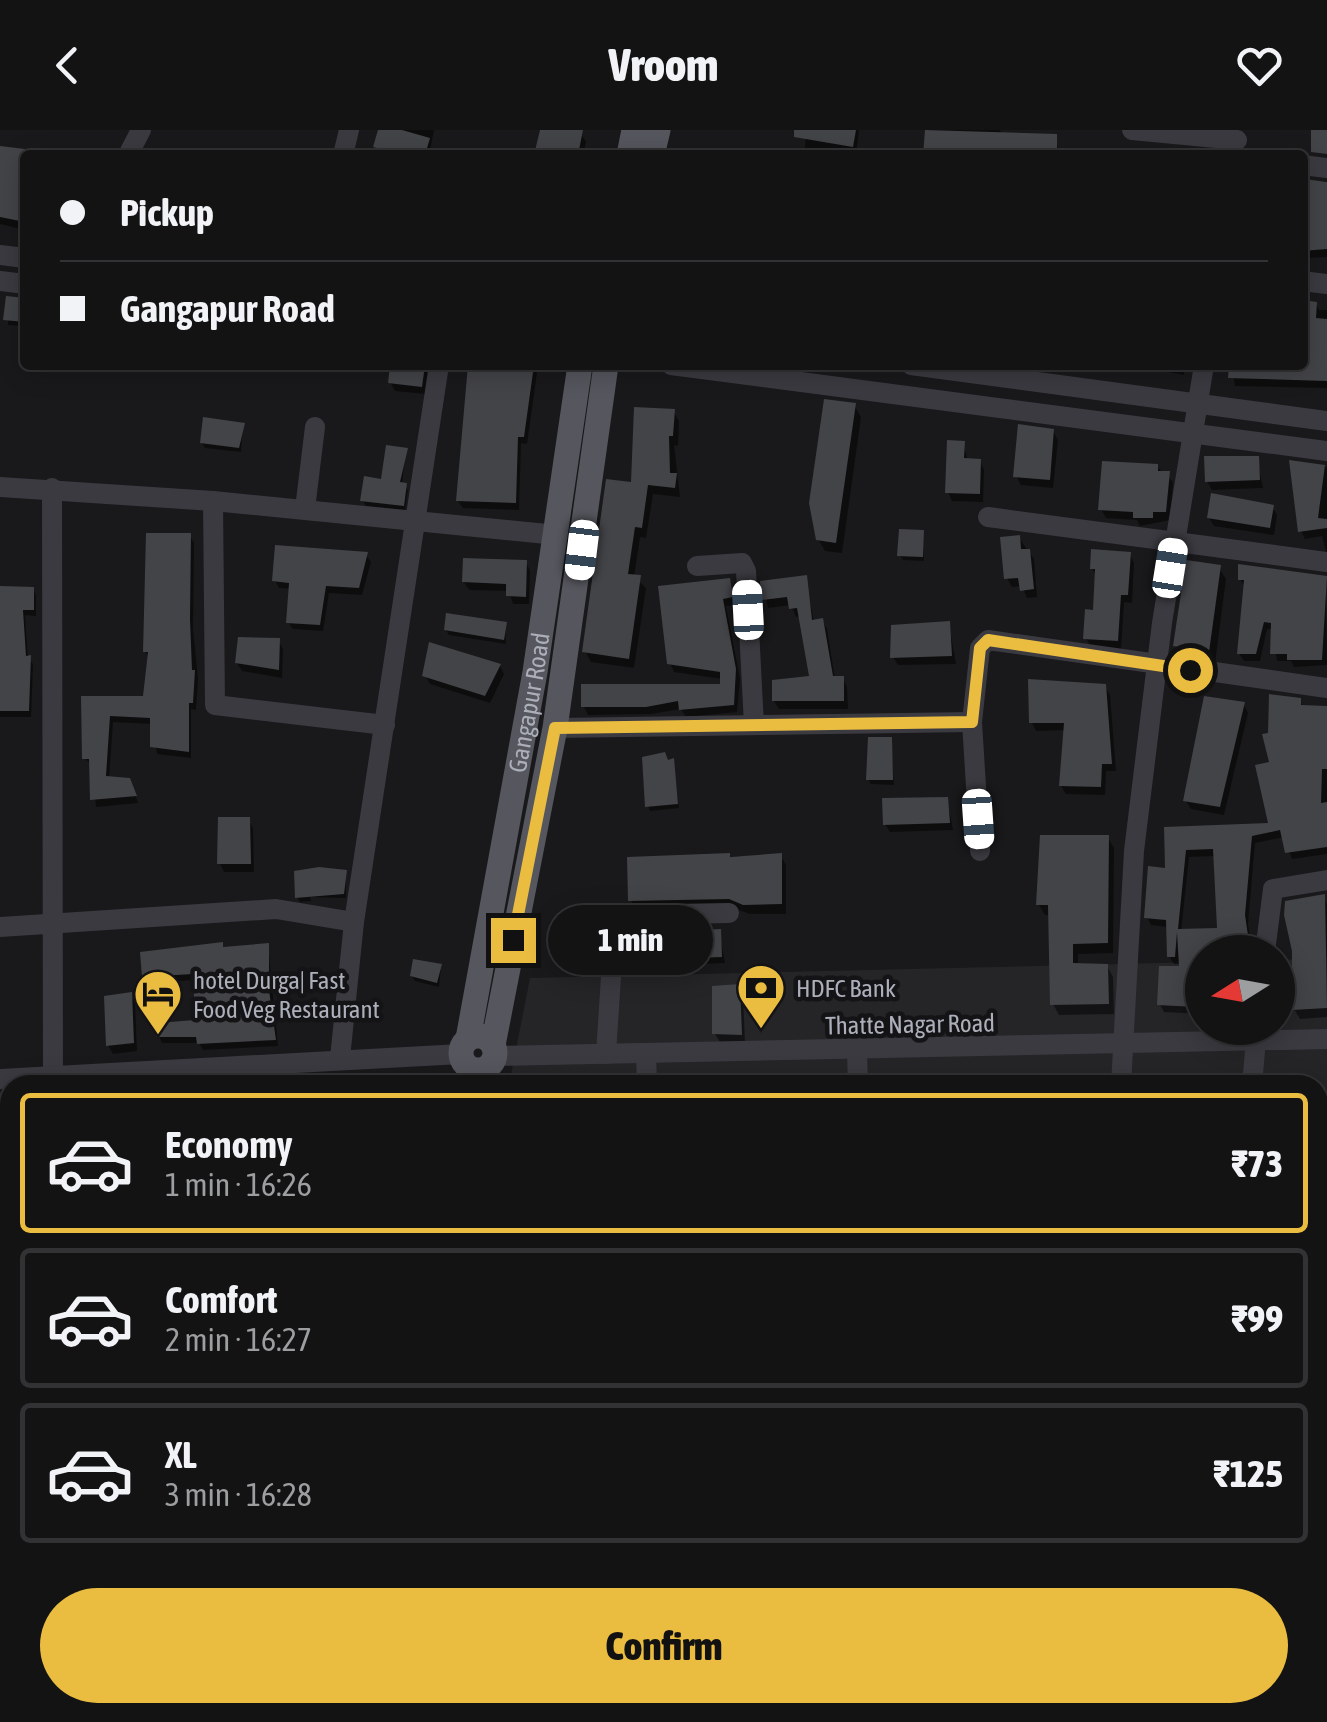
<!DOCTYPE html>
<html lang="en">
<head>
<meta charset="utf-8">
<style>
  :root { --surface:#131314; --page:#202022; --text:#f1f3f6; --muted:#9d9ea0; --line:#323234; --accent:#eabd41 }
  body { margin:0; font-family:"Asap Condensed",sans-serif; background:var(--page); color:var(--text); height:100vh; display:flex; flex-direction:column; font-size:38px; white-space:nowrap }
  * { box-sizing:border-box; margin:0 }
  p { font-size:32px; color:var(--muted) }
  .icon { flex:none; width:55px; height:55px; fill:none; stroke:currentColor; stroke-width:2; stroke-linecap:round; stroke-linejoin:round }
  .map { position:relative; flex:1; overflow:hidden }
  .details { position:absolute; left:0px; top:945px; width:1328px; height:648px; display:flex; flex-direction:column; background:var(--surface); border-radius:30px 30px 0 0; box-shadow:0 5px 25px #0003,0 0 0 2px var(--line) }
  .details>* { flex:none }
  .banner { position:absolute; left:20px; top:20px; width:1288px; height:220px; border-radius:10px; box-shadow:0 5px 25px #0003,0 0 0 2px var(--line); display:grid; align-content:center; height:220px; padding:0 40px; background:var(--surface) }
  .needle { width:65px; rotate:259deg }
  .buttons { position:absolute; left:1185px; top:805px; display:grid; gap:20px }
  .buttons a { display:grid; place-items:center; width:110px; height:110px; border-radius:50%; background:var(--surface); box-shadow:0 5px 25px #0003,0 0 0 2px var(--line); font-size:50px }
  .end { position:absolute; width:45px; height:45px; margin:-22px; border:12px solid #eabd41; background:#111; box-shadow:0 0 0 5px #111 }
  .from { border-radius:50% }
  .bubble { position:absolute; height:70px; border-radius:35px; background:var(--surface); box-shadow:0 5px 25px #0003,0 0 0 2px var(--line); font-size:32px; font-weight:800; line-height:70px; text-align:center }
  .car { position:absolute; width:30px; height:60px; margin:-30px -15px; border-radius:12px; box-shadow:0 0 8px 2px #0007; background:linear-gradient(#fff 24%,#345 0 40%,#fff 0 76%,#345 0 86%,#fff 0) }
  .banner b { display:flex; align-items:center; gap:35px; height:95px; font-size:38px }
  .banner b+b { border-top:2px solid var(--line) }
  .banner i { width:25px; height:25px; background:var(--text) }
  ul { padding:18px 0 0; list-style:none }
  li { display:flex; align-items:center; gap:30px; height:140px; margin:0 20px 15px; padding:0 20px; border:5px solid var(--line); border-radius:10px }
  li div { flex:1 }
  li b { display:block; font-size:38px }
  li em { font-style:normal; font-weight:800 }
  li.selected { border-color:var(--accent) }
  li>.icon { width:90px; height:90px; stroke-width:1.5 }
  .button { display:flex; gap:20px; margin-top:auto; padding:20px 40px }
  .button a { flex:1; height:115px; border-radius:60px; background:var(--accent); color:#111; font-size:40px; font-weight:800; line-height:115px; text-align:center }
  header { display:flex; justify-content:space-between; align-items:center; height:130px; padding:0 40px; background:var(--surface); font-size:45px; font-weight:800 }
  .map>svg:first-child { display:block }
  .built { fill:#252528 }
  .grass { fill:url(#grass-tufts) }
  .shadow { fill:#0007; fill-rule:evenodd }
  .building { fill:#434448; fill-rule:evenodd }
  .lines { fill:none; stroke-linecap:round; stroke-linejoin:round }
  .minor { stroke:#3a3a40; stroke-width:20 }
  .major { stroke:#56575e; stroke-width:25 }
  .route { stroke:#eabd41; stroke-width:12 }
  .labels { text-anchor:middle; stroke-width:9; stroke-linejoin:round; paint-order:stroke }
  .street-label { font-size:25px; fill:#acafba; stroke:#141416 }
  .poi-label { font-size:25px; fill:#acafba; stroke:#141416; text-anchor:start }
</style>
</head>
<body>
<header><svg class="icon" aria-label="back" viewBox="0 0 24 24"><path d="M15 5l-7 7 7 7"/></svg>Vroom<svg class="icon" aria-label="heart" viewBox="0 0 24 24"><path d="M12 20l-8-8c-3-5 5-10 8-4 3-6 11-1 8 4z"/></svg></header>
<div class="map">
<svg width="1327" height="1592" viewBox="0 0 1327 1592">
  <defs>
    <pattern id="grass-tufts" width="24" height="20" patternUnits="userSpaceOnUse" patternTransform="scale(2.5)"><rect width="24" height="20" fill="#212922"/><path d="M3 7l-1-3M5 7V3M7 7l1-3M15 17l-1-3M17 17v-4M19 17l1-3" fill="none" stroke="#3f4640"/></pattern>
  </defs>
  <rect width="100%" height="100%" fill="#19191b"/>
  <g class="built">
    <path d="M1327,828V986L1318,987V955H509L530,848L1202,832V898H1278V830Z"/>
    <path d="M410,1583V1582L579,1583V1592H409Z"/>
  </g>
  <g class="grass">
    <path d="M10,1343V1553H0V1344Z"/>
    <path d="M754,1582L1058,1583L1057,1592H753Z"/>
  </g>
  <g class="shadow">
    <path d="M380,0H434L429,25H380L376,16Z"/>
    <path d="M542,0L581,4L586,12L583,25H537Z"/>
    <path d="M807,0H859L856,25H804Z"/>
    <path d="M928,0H1000L1003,6L1055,7L1060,25H925Z"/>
    <path d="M0,19L36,25H25V100L0,94Z"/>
    <path d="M53,21H70L76,25H52Z"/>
    <path d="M1149,21L1151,25H1123Z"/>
    <path d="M1327,51V127L1308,128L1302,123V52Z"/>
    <path d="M25,167V196L8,195V168Z"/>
    <path d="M1316,174L1319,180H1327V258L1235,256L1232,235H1302Z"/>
    <path d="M392,235H433L426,264L395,261L390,252Z"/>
    <path d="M471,235H533L537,243L527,314L521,313L519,380L463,378L458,371Z"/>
    <path d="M1150,235H1184V245L1153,239Z"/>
    <path d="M854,275L861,287L842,423L825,421L818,409Z"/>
    <path d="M673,281L679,291L678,316L674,315L680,367L653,364L646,408L640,407L634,447L646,458L634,538L591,532L585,521L633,355Z"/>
    <path d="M243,295L241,322L205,318L202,313Z"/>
    <path d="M1053,301L1058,310L1053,358L1021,355L1016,346Z"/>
    <path d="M963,313L968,331H980L984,340L983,372L952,371L948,362Z"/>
    <path d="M406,320L402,355L408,360L405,380L366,376L363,371Z"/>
    <path d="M1257,328L1263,358L1212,360L1207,351Z"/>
    <path d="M1292,333L1327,337V425L1322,406L1305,409L1301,401Z"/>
    <path d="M1156,336L1173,352L1170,390L1140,396L1137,390L1106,388L1101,379Z"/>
    <path d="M1272,377L1277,385L1274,405L1214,396L1209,388Z"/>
    <path d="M923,403L924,431L903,430L900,425Z"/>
    <path d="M190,406L194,413L193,498L198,549L196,580L191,579V628L157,624L153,594L113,592L109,648L133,658L138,673L96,677L92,635L84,628L83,569L145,568L150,529L145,521Z"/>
    <path d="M1019,408L1034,429L1037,467L1027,468L1022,456L1012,457L1007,448Z"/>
    <path d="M366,425L371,432L362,465L329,463L323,501L293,499L288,492L291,459L279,458L275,450Z"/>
    <path d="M1130,425L1134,433L1132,473L1124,472L1121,519L1091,517L1086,508L1095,482L1097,448L1092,438Z"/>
    <path d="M525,432L530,440L529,474H513L509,461L469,460L464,452Z"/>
    <path d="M1219,438L1226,449L1215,533L1182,528L1176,516Z"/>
    <path d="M805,447L814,492L822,490L827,499L835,549H843L847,557L848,579H779L774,571L812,548L801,486L796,487L791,475L768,478L763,453Z"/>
    <path d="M1326,448L1327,535L1294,537L1291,531H1277L1273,499H1267L1260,531H1244L1239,523L1245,457L1240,449Z"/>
    <path d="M729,450L736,475L726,476L740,549L737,582L686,587L681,579L651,584L588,585L584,577L722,556V549L674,542L670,533Z"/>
    <path d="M0,458L33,459L36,465V486L25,485L28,528L33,534L31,587H0Z"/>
    <path d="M949,494L956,534L898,535L893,527Z"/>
    <path d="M505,495L506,514L449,505L446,500Z"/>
    <path d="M278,510L283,519L282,548L242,541L237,533Z"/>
    <path d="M500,536L504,544L490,573L430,554L425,545Z"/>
    <path d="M1105,557L1110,565L1116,641H1106L1105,665L1066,664L1061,656L1066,600L1036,601L1032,593Z"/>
    <path d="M1300,571L1304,578L1327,579V724L1292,729L1284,707L1255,713L1248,794L1252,822H1202V884L1164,882L1160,875L1181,834H1174L1169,826L1168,797L1151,795L1147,787L1168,740L1166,699L1272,695V633ZM1216,726L1219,800L1181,802L1189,727Z"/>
    <path d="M1244,575L1248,583L1224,685L1191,679L1186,671Z"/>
    <path d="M890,609L894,655L871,654L868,649Z"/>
    <path d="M673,631L679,678L650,681L648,676L668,633Z"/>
    <path d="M947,670L953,700L890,702L885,694Z"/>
    <path d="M248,690L253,698L254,742H224L220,734Z"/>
    <path d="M1108,708L1114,718L1113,823L1078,824V836H1107L1113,847L1114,884L1059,885L1053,874L1051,785H1045L1039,775Z"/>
    <path d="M780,725L786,735V784H750L736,779L636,780L631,770L630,730Z"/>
    <path d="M346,742V768L310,767L311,771L300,772L297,767Z"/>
    <path d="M1323,767L1327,774V887L1300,889L1294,879Z"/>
    <path d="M719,802L725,833L641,836L637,829Z"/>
    <path d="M268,815L278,916L203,920L199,913H162L159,906L198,892L196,850L148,853L144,846L224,820Z"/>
    <path d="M441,837L439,857L415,851L412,846Z"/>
    <path d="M739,857L743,865L745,913L720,912L715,904Z"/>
    <path d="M130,865L135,873L137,921L113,924L108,915Z"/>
    <path d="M0,1049H10V1082L2,1077Z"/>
    <path d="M10,1129V1160L0,1162V1132Z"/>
    <path d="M1318,1259L1321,1311H1318Z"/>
    <path d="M1318,1332L1327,1342V1404L1318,1405Z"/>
    <rect x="422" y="1582" width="40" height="10"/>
    <path d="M641,1582H704L703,1592H641Z"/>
  </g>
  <g class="building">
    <path d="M378,0H402L430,8L425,25H402L373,17Z"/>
    <path d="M540,0H583L578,25H534Z"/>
    <path d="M794,0H856L853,17L794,7Z"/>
    <path d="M925,0L1057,4V25H923Z"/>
    <path d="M1311,0H1327V24L1311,22Z"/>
    <path d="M0,16L25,19V92L0,87Z"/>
    <path d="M1304,49L1327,52V119L1302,121Z"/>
    <path d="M6,166L25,168V192L3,190Z"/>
    <path d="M1302,170L1317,172L1316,188L1327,189V251L1228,248L1229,235H1302Z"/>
    <path d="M390,235H425L422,257L388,253Z"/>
    <path d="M468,235H534L524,307H518L516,373L456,371Z"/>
    <path d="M824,269L856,273L836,413L816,410L809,373Z"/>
    <path d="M634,277L675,279L673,306H669L670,343H677L675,358L648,355L642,398L635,397L628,444L641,445L629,529L582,522L606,349L631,352Z"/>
    <path d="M203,287L245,293L239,318L200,313Z"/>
    <path d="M1018,294L1054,299L1050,350L1013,347Z"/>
    <path d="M947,310L965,311L964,328L981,329L980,364L945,363Z"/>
    <path d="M386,315L408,318L400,352L407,353L404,376L360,371L364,346L381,349Z"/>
    <path d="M1204,326H1259L1260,350L1205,352Z"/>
    <path d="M1289,330L1325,335L1318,388L1327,389V398L1298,402Z"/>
    <path d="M1102,331L1158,334V341H1170L1166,382H1153V388H1133V382L1098,380Z"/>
    <path d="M1211,363L1274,375L1270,398L1207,388Z"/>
    <path d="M899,399L924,400L923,427L897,426Z"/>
    <path d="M146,403H191L190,489L192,540H195L193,573H189V622L150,617V588L110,586L106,646L130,648L137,666L90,670L89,629H82L81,566H143L148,522H143Z"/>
    <path d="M1020,405L1021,419H1030L1034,459L1020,461L1018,448L1004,449L1000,407Z"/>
    <path d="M275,415L368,422L359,458L326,456L320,495L286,493L289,453L272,451Z"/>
    <path d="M1091,419L1131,422L1128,465H1121L1118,511L1083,509L1085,479L1093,480L1095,439H1090Z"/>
    <path d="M463,428L527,430L526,467L506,466V454L462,452Z"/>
    <path d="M1186,430L1221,435L1209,522L1173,516Z"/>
    <path d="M1238,434L1327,446L1322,530H1287V524H1270L1271,493L1264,492L1256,524H1237L1244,450H1238Z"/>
    <path d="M807,445L812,490L823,488L833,546H844V571H772V550L809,546L797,478L789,479L787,467L761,470L760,451Z"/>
    <path d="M730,448L733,467L723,469L736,539L734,575L679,580L678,571L646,577H581V554H720V542L667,534L658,456Z"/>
    <path d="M0,456L34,457V480H23L26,526L31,525L29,581H0Z"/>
    <path d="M446,483L507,492L504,510L444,500Z"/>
    <path d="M950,491L952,526L890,528L891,495Z"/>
    <path d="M238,507L280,508L279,540L235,533Z"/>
    <path d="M429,512L501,534L485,566L422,546Z"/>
    <path d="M1028,549L1106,554L1112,634H1102L1101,657L1059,656L1064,593H1029Z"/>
    <path d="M1269,564L1301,568V575L1327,576V639H1322L1321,673L1327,672V717L1285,723L1280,700L1252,706L1245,785L1250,819L1199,824L1197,877L1157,875L1159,836H1179L1177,802L1175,827H1167L1166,790L1144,788L1148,736L1165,738L1164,697L1268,693L1255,635L1269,632L1262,604L1268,603ZM1213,719L1217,798L1178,799L1186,720Z"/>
    <path d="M1204,566L1245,572L1220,677L1183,671Z"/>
    <path d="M868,607H892L893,650H866Z"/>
    <path d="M665,622L668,630L674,628L678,674L645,677L642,627Z"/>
    <path d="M948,667L950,693L883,695L882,668Z"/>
    <path d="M218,687H250L251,734H217Z"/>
    <path d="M1040,705H1109L1108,813L1073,814V833L1108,834L1109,874L1050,875L1048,775H1036Z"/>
    <path d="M730,723V727L782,723V774L743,775L729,769L628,771L627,727Z"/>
    <path d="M319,737L347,740L344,764L295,768L294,741Z"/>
    <path d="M1325,764L1327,878L1292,880V821L1284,785L1285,771Z"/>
    <path d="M721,799L722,827L634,830V804Z"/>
    <path d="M223,812V817L269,813V860L276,910L197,914L196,907H156L157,893L195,890L193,844L142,847L140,822Z"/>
    <path d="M413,829L442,834L437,853L410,846Z"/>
    <path d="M740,854L742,905L712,904V856Z"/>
    <path d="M132,862L134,913L106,916L104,866Z"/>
  </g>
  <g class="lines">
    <g class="minor">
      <path d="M1132,0L1237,10"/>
      <path d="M128,25L141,0"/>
      <path d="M343,25L349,0"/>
      <path d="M1302,35L1327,38"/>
      <path d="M0,125L25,128"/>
      <path d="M0,151L25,154"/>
      <path d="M1302,151L1327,154"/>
      <path d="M671,235L1327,321"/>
      <path d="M911,235L1327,291"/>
      <path d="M0,357L213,371L557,405"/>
      <path d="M52,358L53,946"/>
      <path d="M213,371L215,575L385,595"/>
      <path d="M305,379L315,297"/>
      <path d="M988,387L1327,432"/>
      <path d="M697,436L742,433L746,441L754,595"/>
      <path d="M555,598L972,592"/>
      <path d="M980,721L972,592L980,518L988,510L1327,558"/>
      <path d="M354,792L439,235"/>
      <path d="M0,797L276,779L354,792L340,928"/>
      <path d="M1265,822L1273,759L1327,750"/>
      <path d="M857,921L858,955"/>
      <path d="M606,924L615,785L729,783"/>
      <path d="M646,924L647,955"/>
      <path d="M494,926L1327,909"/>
      <path d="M0,949L461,924"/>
      <path d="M1121,955L1134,721L1162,493L1204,235"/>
      <path d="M1252,955L1257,898"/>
      <path d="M0,1101L10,1100"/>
      <path d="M1318,1178H1327"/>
      <path d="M1318,1317H1327"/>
      <path d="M0,1326L10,1324"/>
      <path d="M0,1580H10"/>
      <path d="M181,1582L182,1592"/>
      <path d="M751,1592L752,1582"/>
      <path d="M1075,1592V1582"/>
    </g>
    <g class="major">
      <path d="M629,25L634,0"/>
      <path d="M652,25L658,0"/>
      <circle cx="478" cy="923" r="17"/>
      <path id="s1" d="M468,909L535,542L580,235"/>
      <path d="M493,915L555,598L606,235"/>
      <path d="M359,1592V1582"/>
      <path d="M385,1592V1582"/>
    </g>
  </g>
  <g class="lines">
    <path class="route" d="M513,810L555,598L972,592L980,518L988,510L1190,540"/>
  </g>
  <defs>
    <g id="bank-pin" transform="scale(2.5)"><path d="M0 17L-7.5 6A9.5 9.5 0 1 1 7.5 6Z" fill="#eabd41" stroke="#141416"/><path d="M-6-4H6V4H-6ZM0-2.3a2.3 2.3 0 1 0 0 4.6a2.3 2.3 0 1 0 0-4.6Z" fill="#111"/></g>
    <g id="hotel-pin" transform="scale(2.5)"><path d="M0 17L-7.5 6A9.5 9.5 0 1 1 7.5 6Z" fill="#eabd41" stroke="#141416"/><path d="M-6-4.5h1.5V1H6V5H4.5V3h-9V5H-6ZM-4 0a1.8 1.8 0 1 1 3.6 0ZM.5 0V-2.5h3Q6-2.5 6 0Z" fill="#111"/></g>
  </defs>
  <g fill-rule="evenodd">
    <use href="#bank-pin" x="761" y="858"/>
    <use href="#hotel-pin" x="158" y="864"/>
  </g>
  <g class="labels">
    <g class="street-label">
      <text dy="9" stroke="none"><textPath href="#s1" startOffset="342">Gangapur Road</textPath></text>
      <text transform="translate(910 894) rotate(-1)" y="9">Thatte Nagar Road</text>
    </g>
    <g class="poi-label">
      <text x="193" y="859">hotel Durga| Fast<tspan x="193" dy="29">Food Veg Restaurant</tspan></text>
      <text x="796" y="867">HDFC Bank</text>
    </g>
  </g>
</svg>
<div class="buttons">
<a><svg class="needle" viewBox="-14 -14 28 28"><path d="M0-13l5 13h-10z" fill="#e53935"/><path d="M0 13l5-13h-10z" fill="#9d9ea0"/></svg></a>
</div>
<i class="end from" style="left:1190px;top:540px"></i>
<i class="end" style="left:513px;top:810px"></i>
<div class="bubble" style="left:548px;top:775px;width:165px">1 min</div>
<i class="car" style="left:582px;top:420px;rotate:187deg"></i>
<i class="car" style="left:1170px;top:438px;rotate:9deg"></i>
<i class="car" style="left:748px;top:480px;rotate:357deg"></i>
<i class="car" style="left:978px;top:689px;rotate:176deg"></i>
<div class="banner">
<b><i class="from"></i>Pickup</b>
<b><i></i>Gangapur Road</b>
</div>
<section class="details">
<ul>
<li class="selected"><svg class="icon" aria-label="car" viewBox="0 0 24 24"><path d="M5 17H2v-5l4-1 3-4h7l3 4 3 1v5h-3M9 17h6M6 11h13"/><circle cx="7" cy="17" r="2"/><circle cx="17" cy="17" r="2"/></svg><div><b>Economy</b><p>1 min · 16:26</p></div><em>₹73</em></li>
<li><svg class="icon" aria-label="car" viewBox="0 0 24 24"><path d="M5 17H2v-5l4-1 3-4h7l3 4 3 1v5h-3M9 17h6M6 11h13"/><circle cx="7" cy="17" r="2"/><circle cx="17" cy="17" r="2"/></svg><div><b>Comfort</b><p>2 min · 16:27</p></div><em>₹99</em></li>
<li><svg class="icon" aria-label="car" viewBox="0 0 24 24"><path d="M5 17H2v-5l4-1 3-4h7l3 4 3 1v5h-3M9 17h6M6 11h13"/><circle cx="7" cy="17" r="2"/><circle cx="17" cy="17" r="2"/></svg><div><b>XL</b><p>3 min · 16:28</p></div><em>₹125</em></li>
</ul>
<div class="button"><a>Confirm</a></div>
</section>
</div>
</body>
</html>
